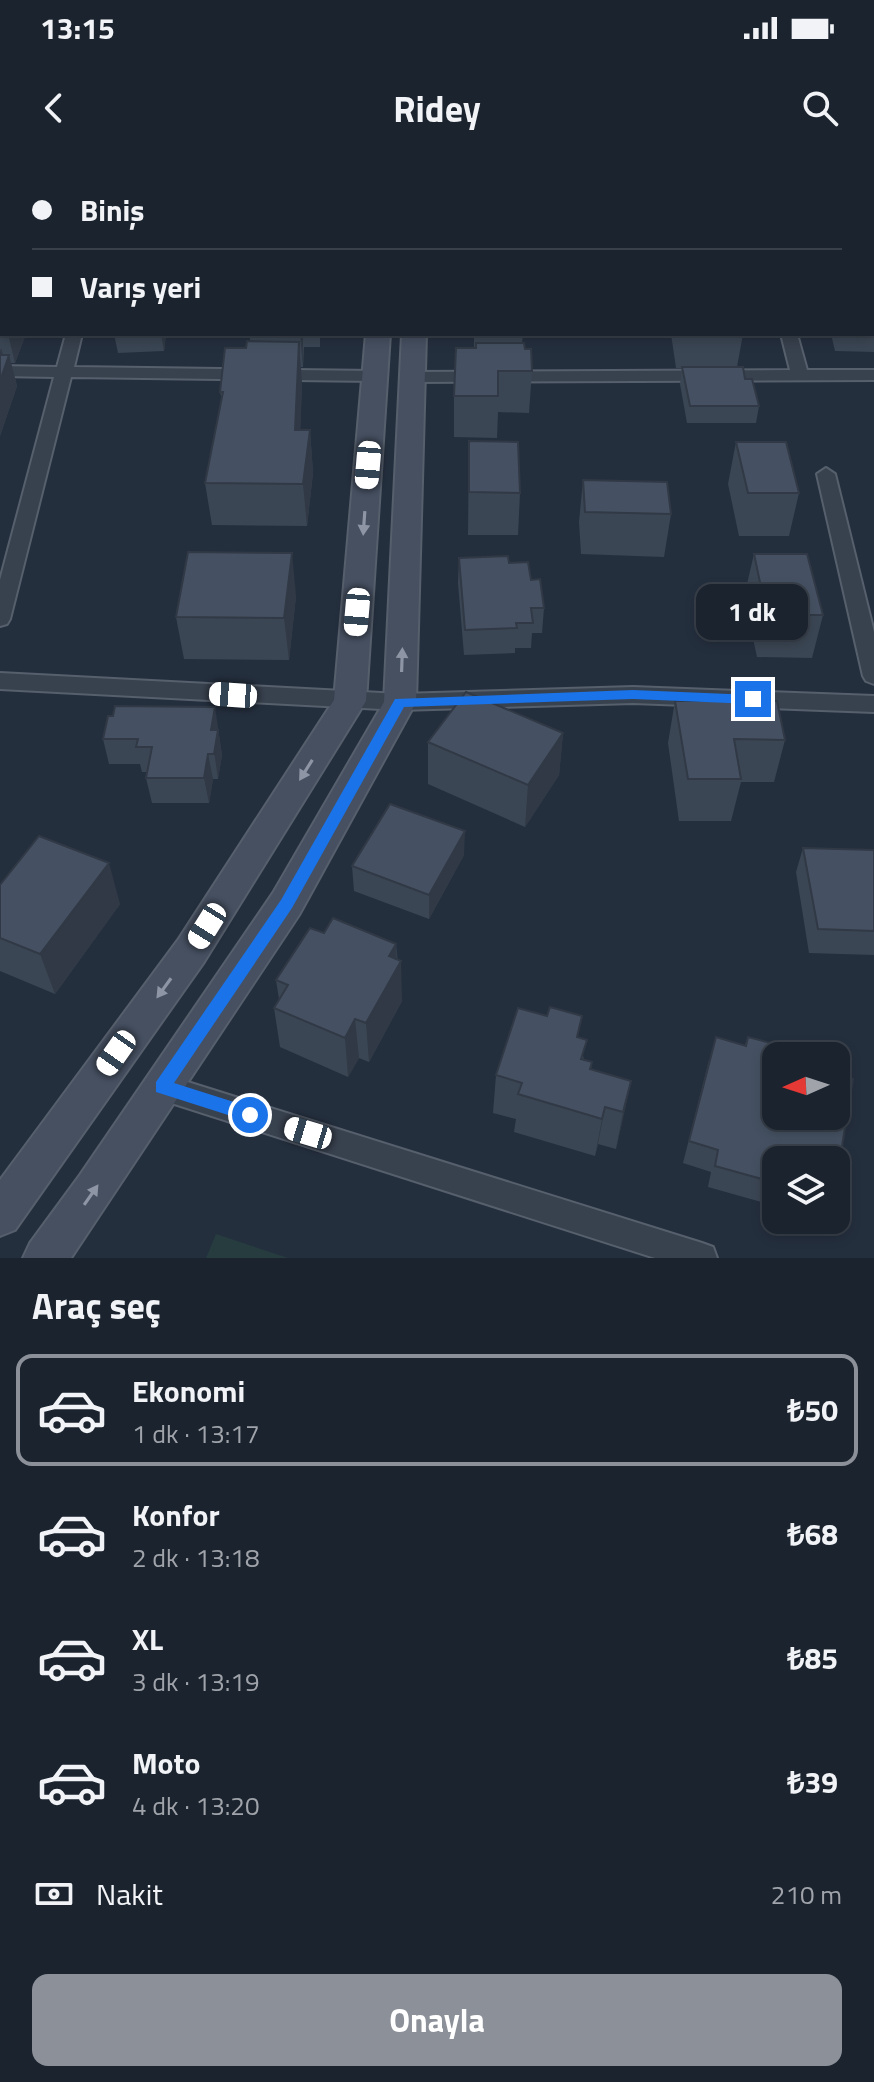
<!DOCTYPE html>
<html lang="tr">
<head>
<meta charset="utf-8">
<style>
  :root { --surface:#1b232e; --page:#242b36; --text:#f1f3f6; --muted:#a0a4aa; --line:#39404a; --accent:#8c9099 }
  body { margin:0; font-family:"Titillium Web",sans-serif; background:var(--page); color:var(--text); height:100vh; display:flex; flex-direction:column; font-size:30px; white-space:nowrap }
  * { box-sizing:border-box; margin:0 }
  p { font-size:26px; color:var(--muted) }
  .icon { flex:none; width:44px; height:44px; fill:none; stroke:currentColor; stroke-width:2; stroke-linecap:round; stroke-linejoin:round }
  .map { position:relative; height:1098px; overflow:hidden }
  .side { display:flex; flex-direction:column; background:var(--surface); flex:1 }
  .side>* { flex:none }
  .hud { position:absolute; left:0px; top:0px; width:874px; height:176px; box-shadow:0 4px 12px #0003,0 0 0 2px var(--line); display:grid; align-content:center; height:176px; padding:0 32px; background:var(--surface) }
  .needle { width:52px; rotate:267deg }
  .tools { position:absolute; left:762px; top:882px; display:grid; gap:16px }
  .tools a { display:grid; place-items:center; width:88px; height:88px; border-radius:16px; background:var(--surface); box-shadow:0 4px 12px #0003,0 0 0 2px var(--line); font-size:40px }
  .end { position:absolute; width:36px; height:36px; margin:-18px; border:10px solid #1a73e8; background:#fff; box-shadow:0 0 0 4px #fff }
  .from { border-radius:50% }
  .bubble { position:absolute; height:56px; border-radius:16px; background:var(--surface); box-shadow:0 4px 12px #0003,0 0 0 2px var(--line); font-size:26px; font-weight:700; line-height:56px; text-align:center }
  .car { position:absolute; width:24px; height:48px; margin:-24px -12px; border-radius:10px; box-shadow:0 0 6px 2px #0007; background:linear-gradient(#fff 24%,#345 0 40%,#fff 0 76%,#345 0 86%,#fff 0) }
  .hud b { display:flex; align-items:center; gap:28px; height:76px; font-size:30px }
  .hud b+b { border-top:2px solid var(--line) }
  .hud i { width:20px; height:20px; background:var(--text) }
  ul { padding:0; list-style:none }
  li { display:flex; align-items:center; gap:24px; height:112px; margin:0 16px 12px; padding:0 16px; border:4px solid transparent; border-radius:16px }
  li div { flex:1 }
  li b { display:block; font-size:30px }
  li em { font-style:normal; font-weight:700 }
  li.selected { border-color:var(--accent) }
  li>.icon { width:72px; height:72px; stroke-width:1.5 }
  h2 { padding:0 32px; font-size:36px; line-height:96px }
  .pay { display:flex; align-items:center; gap:20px; height:88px; padding:0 32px; font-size:30px }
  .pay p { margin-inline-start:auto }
  .primary-button { display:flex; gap:16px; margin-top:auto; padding:16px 32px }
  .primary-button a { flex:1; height:92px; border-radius:16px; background:var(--accent); color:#fff; font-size:32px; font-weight:700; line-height:92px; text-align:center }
  .status { display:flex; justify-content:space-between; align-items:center; height:56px; padding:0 40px; background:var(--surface); direction:ltr }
  .status svg { height:22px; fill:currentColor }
  header { display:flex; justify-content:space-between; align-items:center; height:104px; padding:0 32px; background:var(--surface); font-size:36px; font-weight:700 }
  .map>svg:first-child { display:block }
  .green { fill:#263c3f }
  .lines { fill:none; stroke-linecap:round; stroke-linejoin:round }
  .street-casing { stroke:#565f6c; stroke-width:4 }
  .secondary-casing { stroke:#565f6c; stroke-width:4 }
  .street { fill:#38414e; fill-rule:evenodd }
  .secondary { fill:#465061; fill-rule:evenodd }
  .wall { fill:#3b4654 }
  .shaded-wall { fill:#303945 }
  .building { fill:#455162; stroke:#303945; stroke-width:2 }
  .oneway { fill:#8e96a5 }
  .route { fill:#1a73e8 }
</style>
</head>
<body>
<div class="status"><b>13:15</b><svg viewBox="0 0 49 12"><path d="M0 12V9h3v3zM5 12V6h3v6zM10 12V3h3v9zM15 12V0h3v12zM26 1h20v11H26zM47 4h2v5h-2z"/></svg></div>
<header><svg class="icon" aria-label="back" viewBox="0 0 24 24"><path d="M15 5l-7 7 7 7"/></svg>Ridey<svg class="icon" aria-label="search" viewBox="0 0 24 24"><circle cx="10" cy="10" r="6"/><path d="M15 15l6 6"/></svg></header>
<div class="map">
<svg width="874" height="1098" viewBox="0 0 874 1098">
  <rect width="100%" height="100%" fill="#242f3e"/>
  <path class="green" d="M216,1074L288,1098H206Z"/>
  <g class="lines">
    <g class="street-casing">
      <g id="street">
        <rect x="108" y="0" width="14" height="2"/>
        <rect x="743" y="0" width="14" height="2"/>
        <rect x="872" y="47" width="2" height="8"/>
        <path d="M66,174H82L74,207L375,211L384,216L375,221L71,217L10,459L7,464L0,466V420L54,217L0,216V206L57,207Z"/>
        <path d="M781,174H797L807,210H874V220L413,222L404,217L413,212L790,210Z"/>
        <path d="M826,308L835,314L874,472V524L866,521L863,516L817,314Z"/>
        <path d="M0,513L400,534L633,527L874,536V552L633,543L400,550L0,529Z"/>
        <path d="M162,914L702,1083L713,1087L717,1098H655L162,940L152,936L148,927L152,918Z"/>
      </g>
    </g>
    <g class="secondary-casing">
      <g id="secondary">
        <rect x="379" y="0" width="20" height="2"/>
        <rect x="410" y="0" width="20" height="2"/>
        <path d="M366,174H390L366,541L204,802L15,1070L0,1076V1020L178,780L334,540Z"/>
        <path d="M402,174H426L416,542L299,755L71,1098H23L30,1083L80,1015L273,733L384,542Z"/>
      </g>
    </g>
    <use href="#street" class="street"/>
    <use href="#secondary" class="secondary"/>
  </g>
  <g class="wall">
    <path d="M0,49H2V174H26L15,203H11L17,226L0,276Z"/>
    <path d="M872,136H874V192L835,191L831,174H872Z"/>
    <path d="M114,174H166L164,191L118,193Z"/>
    <path d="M250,174H320V187H304L303,207H301L302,223L300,270H310L313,313L307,366L212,365L205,323L222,240L220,232L250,181Z"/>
    <path d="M474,174H523L522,183L532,211L529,253L498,252L497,278L454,277V236L474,188Z"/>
    <path d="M671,174H743L737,207L745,219L759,246L756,263H687L680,224L682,208H676Z"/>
    <path d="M469,281L520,333L518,375H468Z"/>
    <path d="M736,282L799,333L789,376H739L728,324Z"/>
    <path d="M583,320L671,354L664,397L581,394L579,362Z"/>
    <path d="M754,394L823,455L812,498L757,497L744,437Z"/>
    <path d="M459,398L509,403L531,420L544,448L542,473H532L531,488H515V493L464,495L458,423Z"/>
    <path d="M296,436L289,500L184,499L176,457Z"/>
    <path d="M675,541L785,580L774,622H741L731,661H679L668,583Z"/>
    <path d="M219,572V576L222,595L218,619H213L209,643H152L146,618L147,612H142L140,604H109L103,579Z"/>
    <path d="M563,573L559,615L525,667L428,624V582Z"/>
    <path d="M803,688L874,690V795L809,793L796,712Z"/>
    <path d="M464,695L429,759L354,731L352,706Z"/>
    <path d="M0,725L120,744L55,834L0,811Z"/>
    <path d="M324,773L396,784L402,841L369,902L359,898L348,917L280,887L274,848L279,839L276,820Z"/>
    <path d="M748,877L776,1000V1046L708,1027L711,1012L683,1003L709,900L745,885Z"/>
    <path d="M579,878L584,900L592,902L591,910L631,921L616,989L598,984L595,996L514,972L516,959L493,953L496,915Z"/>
  </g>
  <g class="shaded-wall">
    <path d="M75,0H87L86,2H75Z"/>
    <path d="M8,174H26L15,203Z"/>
    <path d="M161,174H166L164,191Z"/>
    <path d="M300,174H303V207Z"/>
    <path d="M299,182L302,223L299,312L295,270Z"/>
    <path d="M1,188L6,205L9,195L17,226L0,276V192Z"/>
    <path d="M310,270L313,313L307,366L303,324Z"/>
    <path d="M292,393L296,436L289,500L284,458Z"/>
    <path d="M215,547L222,595L218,619L211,570Z"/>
    <path d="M563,573L559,615L525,667L528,625Z"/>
    <path d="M208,594L213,619L209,643L204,618Z"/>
    <path d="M465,671L464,695L429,759V735Z"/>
    <path d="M109,703L120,744L55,834L40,794Z"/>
    <path d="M396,784L397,807L401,801L402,841L369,902L366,863L389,796Z"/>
    <path d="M355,859L359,898L348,917L345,878Z"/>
    <path d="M631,921L623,959L616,989L623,952Z"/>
    <path d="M605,947L598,984L595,996L602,959Z"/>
  </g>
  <g class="building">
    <rect x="37" y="0" width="38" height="2"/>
    <rect x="0" y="49" width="2" height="124"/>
    <path d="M872,136H874V168L872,167Z"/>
    <path d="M247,181L299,182L295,270H310L303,324L205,323L223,232H220L225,188H246Z"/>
    <path d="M476,183H524L525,189H531L532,211H498V236H454L456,188H476Z"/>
    <path d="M0,195H9L0,221Z"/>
    <path d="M682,207H743L745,219H752L759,246H690Z"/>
    <path d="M469,281L518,282L520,333L469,332Z"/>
    <path d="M736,282H786L799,333H748Z"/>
    <path d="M583,320L667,322L671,354L585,352Z"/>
    <path d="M188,392L292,393L284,458L176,457Z"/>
    <path d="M754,394H807L823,455H767Z"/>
    <path d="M508,396L509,403L528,402L531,420L540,419L544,448H531L533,463H516L517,468L465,470L459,398Z"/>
    <path d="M466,532L563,573L528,625L428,582Z"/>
    <path d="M675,541H777L785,580L734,579L741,619H688Z"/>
    <path d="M115,546L215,547L211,570H218L214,594H208L204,618H146L152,587H136L138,579H103L108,556H113Z"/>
    <path d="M390,644L465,671L429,735L352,706Z"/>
    <path d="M39,676L109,703L40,794L0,778V725Z"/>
    <path d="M803,688L874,690V771L818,769Z"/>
    <path d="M333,758L396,784L389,796L401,801L366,863L355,859L345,878L274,848L288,825L276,820L310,768L324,773Z"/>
    <path d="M550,847L582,856L577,877L587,880L581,899L592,902L590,909L631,921L623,952L605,947L602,959L518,934L522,923L496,915L518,848L547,856Z"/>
    <path d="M716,877L746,886L748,877L819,896H776V956H836V914L853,919L836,1023V1000H776V1023L715,1006L718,990L689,981Z"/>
  </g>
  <defs><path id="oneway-solid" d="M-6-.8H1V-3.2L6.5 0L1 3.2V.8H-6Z" transform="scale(2)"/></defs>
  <g class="oneway">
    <use href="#oneway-solid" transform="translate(364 363) rotate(94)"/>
    <use href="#oneway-solid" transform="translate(402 500) rotate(-88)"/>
    <use href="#oneway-solid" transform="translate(306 610) rotate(122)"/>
    <use href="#oneway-solid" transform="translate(164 828) rotate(126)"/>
    <use href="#oneway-solid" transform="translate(91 1035) rotate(-55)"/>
  </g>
  <path class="route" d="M633,530L753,535L760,539L753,544L633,539L404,547L292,748L174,923L256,949L258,955L256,960L250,962L156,932V922L281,740L395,539Z"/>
</svg>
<div class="tools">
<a><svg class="needle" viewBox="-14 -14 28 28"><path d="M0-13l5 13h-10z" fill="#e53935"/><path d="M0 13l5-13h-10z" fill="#a0a4aa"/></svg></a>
<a><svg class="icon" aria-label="layers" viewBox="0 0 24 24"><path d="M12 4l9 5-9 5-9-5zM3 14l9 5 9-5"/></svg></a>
</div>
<i class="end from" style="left:250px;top:955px"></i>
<i class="end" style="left:753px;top:539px"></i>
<div class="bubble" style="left:696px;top:424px;width:112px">1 dk</div>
<i class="car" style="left:368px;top:305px;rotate:185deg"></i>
<i class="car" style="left:357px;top:452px;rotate:185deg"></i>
<i class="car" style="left:233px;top:535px;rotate:274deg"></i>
<i class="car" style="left:207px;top:766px;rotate:212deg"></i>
<i class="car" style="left:116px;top:893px;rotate:215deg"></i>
<i class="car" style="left:308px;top:973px;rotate:287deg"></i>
<div class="hud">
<b><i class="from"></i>Biniş</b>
<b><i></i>Varış yeri</b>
</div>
</div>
<section class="side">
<h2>Araç seç</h2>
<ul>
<li class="selected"><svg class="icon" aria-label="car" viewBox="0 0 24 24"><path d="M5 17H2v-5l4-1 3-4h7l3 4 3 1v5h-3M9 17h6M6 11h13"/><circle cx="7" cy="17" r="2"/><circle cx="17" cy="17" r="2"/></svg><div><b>Ekonomi</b><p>1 dk · 13:17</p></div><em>₺50</em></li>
<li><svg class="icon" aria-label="car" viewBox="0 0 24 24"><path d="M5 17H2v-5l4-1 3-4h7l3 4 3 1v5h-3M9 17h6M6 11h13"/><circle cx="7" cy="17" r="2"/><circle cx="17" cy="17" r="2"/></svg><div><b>Konfor</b><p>2 dk · 13:18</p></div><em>₺68</em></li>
<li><svg class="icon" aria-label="car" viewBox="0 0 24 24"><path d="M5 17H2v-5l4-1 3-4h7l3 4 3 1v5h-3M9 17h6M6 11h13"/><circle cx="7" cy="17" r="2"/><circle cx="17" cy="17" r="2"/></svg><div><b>XL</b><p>3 dk · 13:19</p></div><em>₺85</em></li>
<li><svg class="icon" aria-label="car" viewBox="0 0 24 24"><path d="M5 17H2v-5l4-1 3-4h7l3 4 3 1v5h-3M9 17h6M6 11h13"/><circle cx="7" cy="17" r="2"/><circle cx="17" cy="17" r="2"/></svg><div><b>Moto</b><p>4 dk · 13:20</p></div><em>₺39</em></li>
</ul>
<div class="pay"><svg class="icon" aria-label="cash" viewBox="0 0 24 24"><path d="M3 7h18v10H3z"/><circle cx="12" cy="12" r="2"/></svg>Nakit<p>210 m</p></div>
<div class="primary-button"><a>Onayla</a></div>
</section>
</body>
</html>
